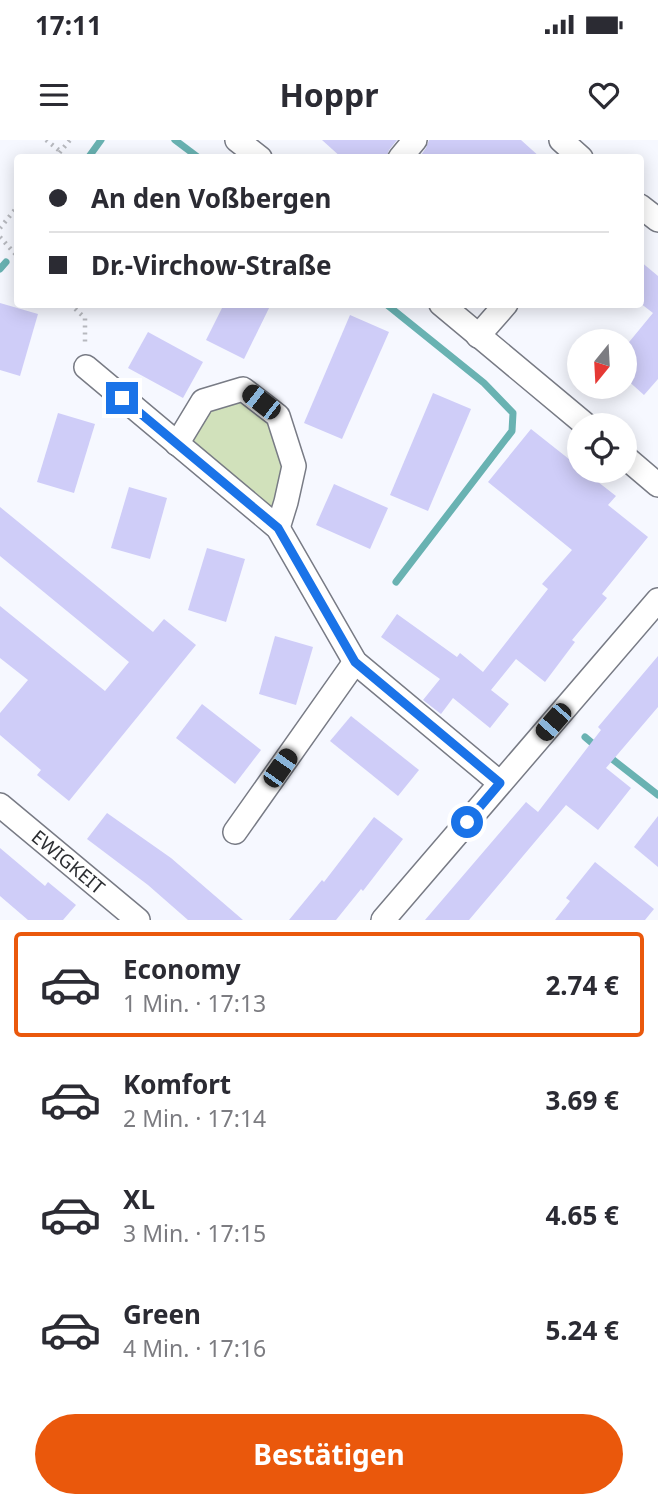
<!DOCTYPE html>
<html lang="de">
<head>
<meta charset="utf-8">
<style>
  :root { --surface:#fff; --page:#f7f7f7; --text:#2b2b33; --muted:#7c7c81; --line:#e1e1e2; --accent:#ea580c }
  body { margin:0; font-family:"Noto Sans",sans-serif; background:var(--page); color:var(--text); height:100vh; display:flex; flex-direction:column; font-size:26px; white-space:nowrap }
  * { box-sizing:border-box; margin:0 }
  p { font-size:23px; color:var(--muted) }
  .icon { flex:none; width:38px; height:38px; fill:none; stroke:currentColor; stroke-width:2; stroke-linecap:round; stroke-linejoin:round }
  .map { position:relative; height:780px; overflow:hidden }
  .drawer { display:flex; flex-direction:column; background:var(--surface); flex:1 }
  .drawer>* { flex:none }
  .top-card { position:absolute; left:14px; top:14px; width:630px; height:154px; border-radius:7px; box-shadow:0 4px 18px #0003; display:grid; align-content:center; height:154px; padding:0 35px; background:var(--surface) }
  .needle { width:46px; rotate:198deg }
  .tools { position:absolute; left:567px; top:189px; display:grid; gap:14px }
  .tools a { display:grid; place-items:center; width:70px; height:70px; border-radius:50%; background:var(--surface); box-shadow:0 4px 18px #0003; font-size:35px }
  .end { position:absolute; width:32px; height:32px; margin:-16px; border:9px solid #1a73e8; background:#fff; box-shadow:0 0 0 4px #fff }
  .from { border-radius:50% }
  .car { position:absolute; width:21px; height:42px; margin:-21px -10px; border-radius:9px; box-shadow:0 0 5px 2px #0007; background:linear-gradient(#222 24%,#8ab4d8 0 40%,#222 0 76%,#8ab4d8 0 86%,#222 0) }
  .top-card b { display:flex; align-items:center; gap:24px; height:66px; font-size:26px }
  .top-card b+b { border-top:2px solid var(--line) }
  .top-card i { width:18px; height:18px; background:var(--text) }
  ul { padding:12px 0 0; list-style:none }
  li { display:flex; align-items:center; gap:21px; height:105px; margin:0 14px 10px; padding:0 21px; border:4px solid transparent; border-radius:7px }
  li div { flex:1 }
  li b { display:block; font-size:26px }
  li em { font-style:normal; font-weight:700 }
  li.on { border-color:var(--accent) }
  li>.icon { width:63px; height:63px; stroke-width:1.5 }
  .button { display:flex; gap:14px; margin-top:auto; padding:14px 35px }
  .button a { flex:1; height:80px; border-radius:42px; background:var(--accent); color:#fff; font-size:28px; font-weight:700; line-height:80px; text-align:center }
  .status { display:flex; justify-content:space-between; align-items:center; height:49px; padding:0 35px; background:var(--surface); direction:ltr }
  .status svg { height:19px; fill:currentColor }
  header { display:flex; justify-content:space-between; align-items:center; height:91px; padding:0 35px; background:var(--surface); font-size:32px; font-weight:700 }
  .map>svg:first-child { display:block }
  .green { fill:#d1e1bb }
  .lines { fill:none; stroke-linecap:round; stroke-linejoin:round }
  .stream { stroke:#69b2b2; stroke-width:7 }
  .building { fill:#cfcdf8 }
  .minor-casing { stroke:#787b85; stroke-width:26 }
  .path { stroke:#b7b9bf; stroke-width:4.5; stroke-dasharray:2 5; stroke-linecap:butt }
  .minor { stroke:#fff; stroke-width:23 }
  .route { stroke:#1a73e8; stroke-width:9 }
  .labels { text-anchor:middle; stroke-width:5; stroke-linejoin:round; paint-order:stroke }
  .street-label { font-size:19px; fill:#2d2f33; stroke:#fff }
</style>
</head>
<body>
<div class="status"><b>17:11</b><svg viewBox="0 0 49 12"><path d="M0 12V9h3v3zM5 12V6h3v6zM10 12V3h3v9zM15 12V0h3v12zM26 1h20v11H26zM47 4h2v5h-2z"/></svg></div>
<header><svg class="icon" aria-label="menu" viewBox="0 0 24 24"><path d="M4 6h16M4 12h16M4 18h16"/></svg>Hoppr<svg class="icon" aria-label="heart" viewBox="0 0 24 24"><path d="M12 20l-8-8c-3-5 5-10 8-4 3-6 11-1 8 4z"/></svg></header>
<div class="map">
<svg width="658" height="780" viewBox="0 0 658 780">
  <rect width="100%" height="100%" fill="#f6f8ff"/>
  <path class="green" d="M243,249L278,276L294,326L278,388L177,304L203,261Z"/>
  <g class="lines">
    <g class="stream">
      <path d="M175,0L199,18"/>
      <path d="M88,18L101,0"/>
      <path d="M0,129L6,122"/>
      <path d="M386,164L484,243L513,273L512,291L396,442"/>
      <path d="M585,597L598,608"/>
      <path d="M607,615L658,655"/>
    </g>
  </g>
  <g class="building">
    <path d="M322,0H397L389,10L386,18H342Z"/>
    <path d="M429,0H521L541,18H419L426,8Z"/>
    <path d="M640,121L658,136V239L644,255L625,238V207L653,173L640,163Z"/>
    <path d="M0,163L38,174L20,236L0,230Z"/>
    <path d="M224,164H271L244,219L206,200Z"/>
    <path d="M350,175L389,192L342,299L304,283Z"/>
    <path d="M148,192L203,222L183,258L128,228Z"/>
    <path d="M433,253L471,269L428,371L390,355Z"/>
    <path d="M58,273L95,284L74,353L37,342Z"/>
    <path d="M531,289L579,327V331H584L616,356L608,365L648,397L602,454L607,458L572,500L575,502L545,542L516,519L491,550L509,564L490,588L453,558L441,574L423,560L440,539L381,497L397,474L457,517L460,513L483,532L548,449L542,444L572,410L488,342Z"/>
    <path d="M334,344L388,368L370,409L316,385Z"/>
    <path d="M129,347L167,358L150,419L111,408Z"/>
    <path d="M0,367L153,492L164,479L196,505L69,661L37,635L41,630L0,595V573L28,540L0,518V466L105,551L129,522L0,416Z"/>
    <path d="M207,408L245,419L226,482L188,470Z"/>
    <path d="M275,496L313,507L296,565L259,554Z"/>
    <path d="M658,516V567L606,628L631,648L598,690L566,665L469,780H425L526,662L538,672L601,590L598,587Z"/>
    <path d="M202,564L261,610L235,644L176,598Z"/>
    <path d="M351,576L419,630L398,656L330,601Z"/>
    <path d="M107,673L171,718L243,780H188L148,745L87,699Z"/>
    <path d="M658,676V727L634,707Z"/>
    <path d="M374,677L403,699L363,751L361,749L336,780H289L322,740L324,742Z"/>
    <path d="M0,708L45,746L48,742L76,765L63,780H28L0,756Z"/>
    <path d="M595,722L654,769L645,780H555L570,761L566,758Z"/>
  </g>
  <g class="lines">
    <g class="minor-casing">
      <g id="minor">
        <path d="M237,0L260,18"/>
        <path d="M561,0L581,18"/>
        <path d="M400,18L415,0"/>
        <path d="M640,66L658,80"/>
        <path d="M441,164L586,285"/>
        <path d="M478,196L506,164"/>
        <path d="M86,227L278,388L355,522L500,643"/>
        <path d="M177,304L203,261L243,249L278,276L294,326L286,362L278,388"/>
        <path d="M625,317L658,345"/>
        <path id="s1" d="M0,665L138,780"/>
        <path d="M235,692L355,522"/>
        <path d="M383,780L658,460"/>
      </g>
    </g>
    <g class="path">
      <path d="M46,0L60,11"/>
      <path d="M55,18L70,0"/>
      <path d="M0,88L18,66"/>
      <path d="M0,97L18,117"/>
      <path d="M70,164L85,178V206"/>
    </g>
    <use href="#minor" class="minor"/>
  </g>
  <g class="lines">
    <path class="route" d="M122,258L278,388L355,522L500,643L467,682"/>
  </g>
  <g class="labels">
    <g class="street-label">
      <text dy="7" stroke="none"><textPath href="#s1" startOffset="89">EWIGKEIT</textPath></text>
    </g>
  </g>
</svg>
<div class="tools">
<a><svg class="needle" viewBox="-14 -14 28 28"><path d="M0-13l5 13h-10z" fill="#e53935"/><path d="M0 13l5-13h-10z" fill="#7c7c81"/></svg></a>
<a><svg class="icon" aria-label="locate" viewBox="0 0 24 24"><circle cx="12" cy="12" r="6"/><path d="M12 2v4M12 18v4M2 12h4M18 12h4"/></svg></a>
</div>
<i class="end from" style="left:467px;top:682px"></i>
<i class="end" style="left:122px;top:258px"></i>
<i class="car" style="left:261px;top:262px;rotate:308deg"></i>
<i class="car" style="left:553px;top:582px;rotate:221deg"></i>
<i class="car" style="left:280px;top:628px;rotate:35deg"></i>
<div class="top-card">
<b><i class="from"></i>An den Voßbergen</b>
<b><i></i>Dr.-Virchow-Straße</b>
</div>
</div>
<section class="drawer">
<ul>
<li class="on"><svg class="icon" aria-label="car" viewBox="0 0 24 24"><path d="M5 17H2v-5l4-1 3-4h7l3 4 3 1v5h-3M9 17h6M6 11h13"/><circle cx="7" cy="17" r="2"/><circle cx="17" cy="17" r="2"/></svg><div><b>Economy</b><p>1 Min. · 17:13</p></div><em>2.74 €</em></li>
<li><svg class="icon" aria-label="car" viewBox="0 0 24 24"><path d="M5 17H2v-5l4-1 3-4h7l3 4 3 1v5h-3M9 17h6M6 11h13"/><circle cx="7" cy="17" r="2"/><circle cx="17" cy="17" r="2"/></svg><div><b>Komfort</b><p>2 Min. · 17:14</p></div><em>3.69 €</em></li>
<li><svg class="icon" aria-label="car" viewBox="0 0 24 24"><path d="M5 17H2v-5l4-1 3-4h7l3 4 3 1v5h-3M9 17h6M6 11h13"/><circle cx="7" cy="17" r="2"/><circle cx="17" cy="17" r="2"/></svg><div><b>XL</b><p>3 Min. · 17:15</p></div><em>4.65 €</em></li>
<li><svg class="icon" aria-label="car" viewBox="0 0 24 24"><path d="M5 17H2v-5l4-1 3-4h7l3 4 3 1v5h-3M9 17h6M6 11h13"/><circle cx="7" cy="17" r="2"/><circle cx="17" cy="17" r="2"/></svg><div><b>Green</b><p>4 Min. · 17:16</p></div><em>5.24 €</em></li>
</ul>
<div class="button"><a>Bestätigen</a></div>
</section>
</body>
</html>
